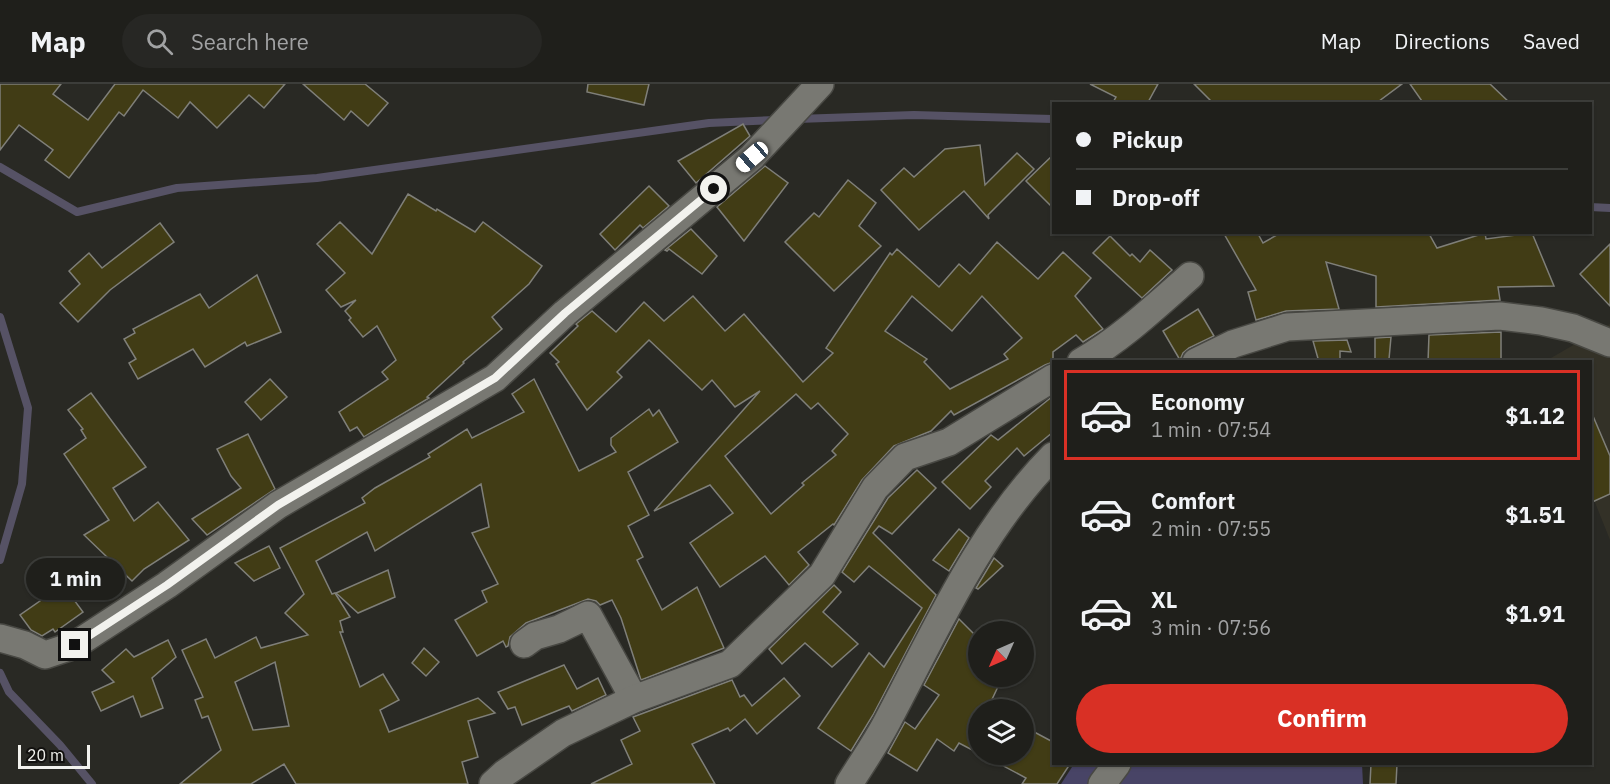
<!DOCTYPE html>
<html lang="en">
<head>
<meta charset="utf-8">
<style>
  :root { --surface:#1f1f1b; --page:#272724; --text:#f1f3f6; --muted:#a1a2a3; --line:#3c3d3a; --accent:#d93025 }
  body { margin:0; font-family:"IBM Plex Sans",sans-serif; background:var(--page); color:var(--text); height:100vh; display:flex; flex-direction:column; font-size:22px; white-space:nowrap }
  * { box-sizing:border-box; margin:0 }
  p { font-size:20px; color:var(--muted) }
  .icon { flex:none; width:33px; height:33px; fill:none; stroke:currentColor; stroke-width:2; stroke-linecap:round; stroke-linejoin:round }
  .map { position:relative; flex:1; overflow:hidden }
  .details { position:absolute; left:1052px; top:276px; width:540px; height:405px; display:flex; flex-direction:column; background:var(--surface); border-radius:0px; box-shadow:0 2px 4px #0004,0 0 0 2px var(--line) }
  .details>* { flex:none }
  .top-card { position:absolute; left:1052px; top:18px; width:540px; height:132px; border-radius:0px; box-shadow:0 2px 4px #0004,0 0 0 2px var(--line); display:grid; align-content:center; height:132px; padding:0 24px; background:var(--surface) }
  .needle { width:39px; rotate:225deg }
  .fabs { position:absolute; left:968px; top:537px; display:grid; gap:12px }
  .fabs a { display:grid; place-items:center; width:66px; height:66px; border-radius:50%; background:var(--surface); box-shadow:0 2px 4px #0004,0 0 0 2px var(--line); font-size:30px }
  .scale { position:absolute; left:18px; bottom:15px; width:72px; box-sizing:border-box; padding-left:6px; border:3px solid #f2f2ee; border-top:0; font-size:16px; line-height:21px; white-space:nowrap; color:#f2f2ee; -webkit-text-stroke:4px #12110f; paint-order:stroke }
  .end { position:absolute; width:27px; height:27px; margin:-14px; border:8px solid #f2f2ee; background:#111; box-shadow:0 0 0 3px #111 }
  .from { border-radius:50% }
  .bubble { position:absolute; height:42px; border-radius:21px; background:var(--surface); box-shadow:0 2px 4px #0004,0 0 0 2px var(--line); font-size:20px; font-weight:700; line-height:42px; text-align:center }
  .car { position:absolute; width:18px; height:36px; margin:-18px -9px; border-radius:8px; box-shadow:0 0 4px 2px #0007; background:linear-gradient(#fff 24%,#345 0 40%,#fff 0 76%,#345 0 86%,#fff 0) }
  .top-card b { display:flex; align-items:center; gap:21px; height:57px; font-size:22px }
  .top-card b+b { border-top:2px solid var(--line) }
  .top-card i { width:15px; height:15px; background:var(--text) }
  ul { padding:10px 0 0; list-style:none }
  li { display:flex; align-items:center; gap:18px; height:90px; margin:0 12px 9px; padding:0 12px; border:3px solid transparent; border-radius:0px }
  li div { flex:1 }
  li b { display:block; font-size:22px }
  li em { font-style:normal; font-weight:700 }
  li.active { border-color:var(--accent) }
  li>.icon { width:54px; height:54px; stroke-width:1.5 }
  .primary-button { display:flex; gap:12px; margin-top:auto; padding:12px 24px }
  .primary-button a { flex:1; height:69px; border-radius:36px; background:var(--accent); color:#fff; font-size:24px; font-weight:700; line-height:69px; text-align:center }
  header { display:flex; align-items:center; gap:36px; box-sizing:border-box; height:84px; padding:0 30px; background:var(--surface); border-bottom:2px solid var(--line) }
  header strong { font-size:28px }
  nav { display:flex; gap:33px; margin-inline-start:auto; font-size:21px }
  .search { width:420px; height:54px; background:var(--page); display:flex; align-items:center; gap:15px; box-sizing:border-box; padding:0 21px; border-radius:33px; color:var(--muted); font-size:22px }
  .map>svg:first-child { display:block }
  .built { fill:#333127 }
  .green { fill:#484466 }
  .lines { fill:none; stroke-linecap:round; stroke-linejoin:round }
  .stream { stroke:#565265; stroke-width:8 }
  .building { fill:#413c15; stroke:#7f7f79; stroke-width:1.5; fill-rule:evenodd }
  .minor-casing { stroke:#484843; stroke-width:30 }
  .minor { stroke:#787872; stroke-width:27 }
  .route { stroke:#f2f2ee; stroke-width:8 }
</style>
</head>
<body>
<header>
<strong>Map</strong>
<div class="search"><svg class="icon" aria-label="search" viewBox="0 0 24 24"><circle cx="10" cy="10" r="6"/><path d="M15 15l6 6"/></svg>Search here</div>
<nav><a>Map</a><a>Directions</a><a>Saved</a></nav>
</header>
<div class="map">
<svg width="1610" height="700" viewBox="0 0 1610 700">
  <rect width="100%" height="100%" fill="#292924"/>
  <path class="built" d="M1610,240V456L1590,406V278H1544Z"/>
  <path class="green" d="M1074,680H1362L1363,700H1061Z"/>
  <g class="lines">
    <g class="stream">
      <path d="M797,35L914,31L1053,35"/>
      <path d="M0,83L77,128L177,104L317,94L709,39L776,36"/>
      <path d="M1590,123L1610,124"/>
      <path d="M0,233L28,324L22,400L0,476"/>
      <path d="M0,589L9,608L60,661L92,700"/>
    </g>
  </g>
  <g class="building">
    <path d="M0,0H61L53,10L88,36L115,0H285L264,24L249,11L217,44L190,18L178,34L143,6L124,32L119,28L69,94L45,76L53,66L19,41L0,66Z"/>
    <path d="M303,0H365L388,19L368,42L351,27L344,36Z"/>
    <path d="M588,0H649L644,21L587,8Z"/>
    <path d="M1090,0H1158L1147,20H1112L1116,13Z"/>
    <path d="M1194,0H1402L1375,20H1214Z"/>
    <path d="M1410,0H1490L1511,20H1424Z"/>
    <path d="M743,40L750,52L696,99L678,77Z"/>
    <path d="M980,61L985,101L1017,69L1034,85L988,131L989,135L964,107L919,146L881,106L904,84L914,93L945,65Z"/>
    <path d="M1053,71V124L1026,97Z"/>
    <path d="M765,82L788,99L744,157L717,123Z"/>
    <path d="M848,96L876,119L859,142L881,162L834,207L785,158L814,129L819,133Z"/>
    <path d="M649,102L669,122L643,144L640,141L615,166L600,150Z"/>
    <path d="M408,110L436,127L437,125L475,148L483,138L542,182L529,200L492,233L502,245L463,278L464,279L427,313L429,314L364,353L357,343L350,347L339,328L388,295L382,288L396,276L377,242L363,253L349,236L351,234L345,227L356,216L341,223L326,206L345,189L317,160L340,138L372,170Z"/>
    <path d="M160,139L174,158L110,206L78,238L60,219L80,200L69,187L89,169L102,184Z"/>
    <path d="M691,145L717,172L702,190L669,165L667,167L665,166Z"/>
    <path d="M1223,148H1257L1263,159L1282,148H1428L1437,164L1485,149L1486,155L1532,149L1554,202L1498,203L1500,216L1376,223V192L1326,178L1339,225L1286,227L1256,236L1248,208L1256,206Z"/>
    <path d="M1110,152L1130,172L1132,170L1140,178L1150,166L1172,186L1142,214L1093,169Z"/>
    <path d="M997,158L1038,195L1063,168L1091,194L1075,212L1103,245L1083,258L1076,251L1053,268V278L1045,281L954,331L951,327L931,347L894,362L862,396L834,441L833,440L798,468L809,481L789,501L765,472L720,503L690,459L733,429L710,401L654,427L760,307L735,323L712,296L702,306L649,256L617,288L622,293L587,326L556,280L559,278L550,269L578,242L576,240L592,227L616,248L644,218L664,237L693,212L725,247L744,230L803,298L833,269L826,264L890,169L892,171L897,165L939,203L959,180L970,190ZM912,212L952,247L982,212L1022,254L1004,270L1008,275L950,305L924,278L927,275L885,247ZM796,310L811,325L818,319L848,350L832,367L836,371L802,399L804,401L771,430L725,372Z"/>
    <path d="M1610,160V222L1580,190Z"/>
    <path d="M257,191L281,248L247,262L245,258L205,283L193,265L138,295L129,279L136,275L124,255L135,249L133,245L200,210L209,224Z"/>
    <path d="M1198,225L1214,252L1189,264L1183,269L1180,276L1163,247Z"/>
    <path d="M1501,248V278H1428L1429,251Z"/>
    <path d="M1391,253L1389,275H1375V254Z"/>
    <path d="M1347,256L1351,268L1340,267V278H1319L1313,257Z"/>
    <path d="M270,295L287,313L261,336L245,318Z"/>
    <path d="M534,295L579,387L616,368L611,361V354L649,325L653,332L659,326L678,358L628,388L649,431L628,442L643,473L637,476L662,526L697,503L724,564L641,596L621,534L612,516L600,521L596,517L588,515L526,539L510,553L508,562L506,563L503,557L477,572L455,536L487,518L482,507L498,500L472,449L489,443L481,400L375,467L367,448L316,477L332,510L335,509L350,533L340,537L343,548H340L360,603L383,590L399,616L380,626L389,648L478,614L495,629L468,637L478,673L462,678L468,700H296L284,680L251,700H180L221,666L208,632L202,634L195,616L203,613L182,566L206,555L215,574L256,553L261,564L308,551L285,529L304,510L280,464L365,419L362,414L375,404L430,373L428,370L467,345L472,354L524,328L512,310ZM275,578L289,642L253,646L235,598Z"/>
    <path d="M91,309L146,383L113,404L134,437L158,418L189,456L144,485L132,497L84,451L109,436L64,370L86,354L81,346L83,345L68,326Z"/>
    <path d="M1053,312V348L1024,372L1017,364L985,397L991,403L970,425L942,398L991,351L998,356Z"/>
    <path d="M1590,325L1610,372V410L1590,419Z"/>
    <path d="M248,350L275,405L207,451L192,435L241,404L231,392L217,365Z"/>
    <path d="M917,386L936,404L892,450L879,442L873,449L936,511L873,631L851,667L818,644L869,569L884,583L922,524L869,482L854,498L842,488L888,414Z"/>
    <path d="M959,445L969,454L949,487L933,476Z"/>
    <path d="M269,462L280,484L254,497L235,479Z"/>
    <path d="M994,474L1003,482L978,505L976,504Z"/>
    <path d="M388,486L395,513L358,529L336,509Z"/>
    <path d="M63,501L83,528L55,548L53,545L42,552L31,546L20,531Z"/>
    <path d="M834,501L841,508L823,528L858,560L832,583L805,559L782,580L769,565Z"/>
    <path d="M959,535L978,554V592H1003L987,626H978V669L959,659L954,667L937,655L917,687L888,669L905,638L915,645L939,611L924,601Z"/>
    <path d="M168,556L176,573L152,594L163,624L141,633L133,612L101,627L92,608L114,598L102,586L126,565L134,573Z"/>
    <path d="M424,564L439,578L426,592L412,579Z"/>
    <path d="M564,581L577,605L598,594L606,611L572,627L569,622L522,641L515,623L508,625L498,608Z"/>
    <path d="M784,594L800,612L757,650L745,635L730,647L728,644L692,660L715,700H591L632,680L621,656L640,647L633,633L732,596L740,613L744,611L752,622Z"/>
    <path d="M1023,642L1053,658V680H1070L1057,700H1022L1026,694L981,670H1023Z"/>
    <path d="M1371,680H1397L1396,700H1370Z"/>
  </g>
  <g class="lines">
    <g class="minor-casing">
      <g id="minor">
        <path d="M1081,278C1121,255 1155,223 1190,192"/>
        <path d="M1196,278L1233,260L1287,243L1500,232L1541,237L1573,244L1610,259"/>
        <path d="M0,554L25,561L45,571L75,561L167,501L278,421L495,294L565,229L752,73L820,0"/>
        <path d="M524,560L535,552L559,545L588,531L634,615"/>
        <path d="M493,700L505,689L563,649L634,615L730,580L822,491L875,404L905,373L949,358L1053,294"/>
        <path d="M849,700C862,679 876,659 887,638C936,546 979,447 1053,372"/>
        <path d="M1102,700L1117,680"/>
      </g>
    </g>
    <use href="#minor" class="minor"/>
  </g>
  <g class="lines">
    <path class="route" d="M75,561L167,501L278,421L495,294L565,229L714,105"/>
  </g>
</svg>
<div class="fabs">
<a><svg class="needle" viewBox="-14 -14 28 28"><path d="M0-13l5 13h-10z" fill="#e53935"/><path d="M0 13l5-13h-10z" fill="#a1a2a3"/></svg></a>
<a><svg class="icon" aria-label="layers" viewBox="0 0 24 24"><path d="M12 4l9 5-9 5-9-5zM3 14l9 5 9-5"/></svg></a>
</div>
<div class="scale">20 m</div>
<i class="end from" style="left:714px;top:105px"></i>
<i class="end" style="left:75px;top:561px"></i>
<div class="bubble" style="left:26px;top:474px;width:99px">1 min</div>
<i class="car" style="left:752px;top:73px;rotate:229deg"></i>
<div class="top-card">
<b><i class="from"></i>Pickup</b>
<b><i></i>Drop-off</b>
</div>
<section class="details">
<ul>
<li class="active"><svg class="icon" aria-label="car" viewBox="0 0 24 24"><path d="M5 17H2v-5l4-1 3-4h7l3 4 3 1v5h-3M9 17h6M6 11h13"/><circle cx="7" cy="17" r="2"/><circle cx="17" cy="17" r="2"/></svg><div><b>Economy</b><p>1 min · 07:54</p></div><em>$1.12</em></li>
<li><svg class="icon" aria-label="car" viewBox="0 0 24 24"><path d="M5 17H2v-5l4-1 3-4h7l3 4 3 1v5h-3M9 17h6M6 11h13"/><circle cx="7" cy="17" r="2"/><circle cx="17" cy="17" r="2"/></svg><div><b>Comfort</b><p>2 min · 07:55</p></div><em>$1.51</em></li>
<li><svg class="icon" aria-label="car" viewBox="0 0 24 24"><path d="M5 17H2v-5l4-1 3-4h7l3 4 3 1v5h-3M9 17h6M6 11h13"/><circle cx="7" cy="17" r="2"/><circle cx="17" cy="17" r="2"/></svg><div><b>XL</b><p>3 min · 07:56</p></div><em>$1.91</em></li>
</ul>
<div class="primary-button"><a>Confirm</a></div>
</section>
</div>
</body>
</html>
